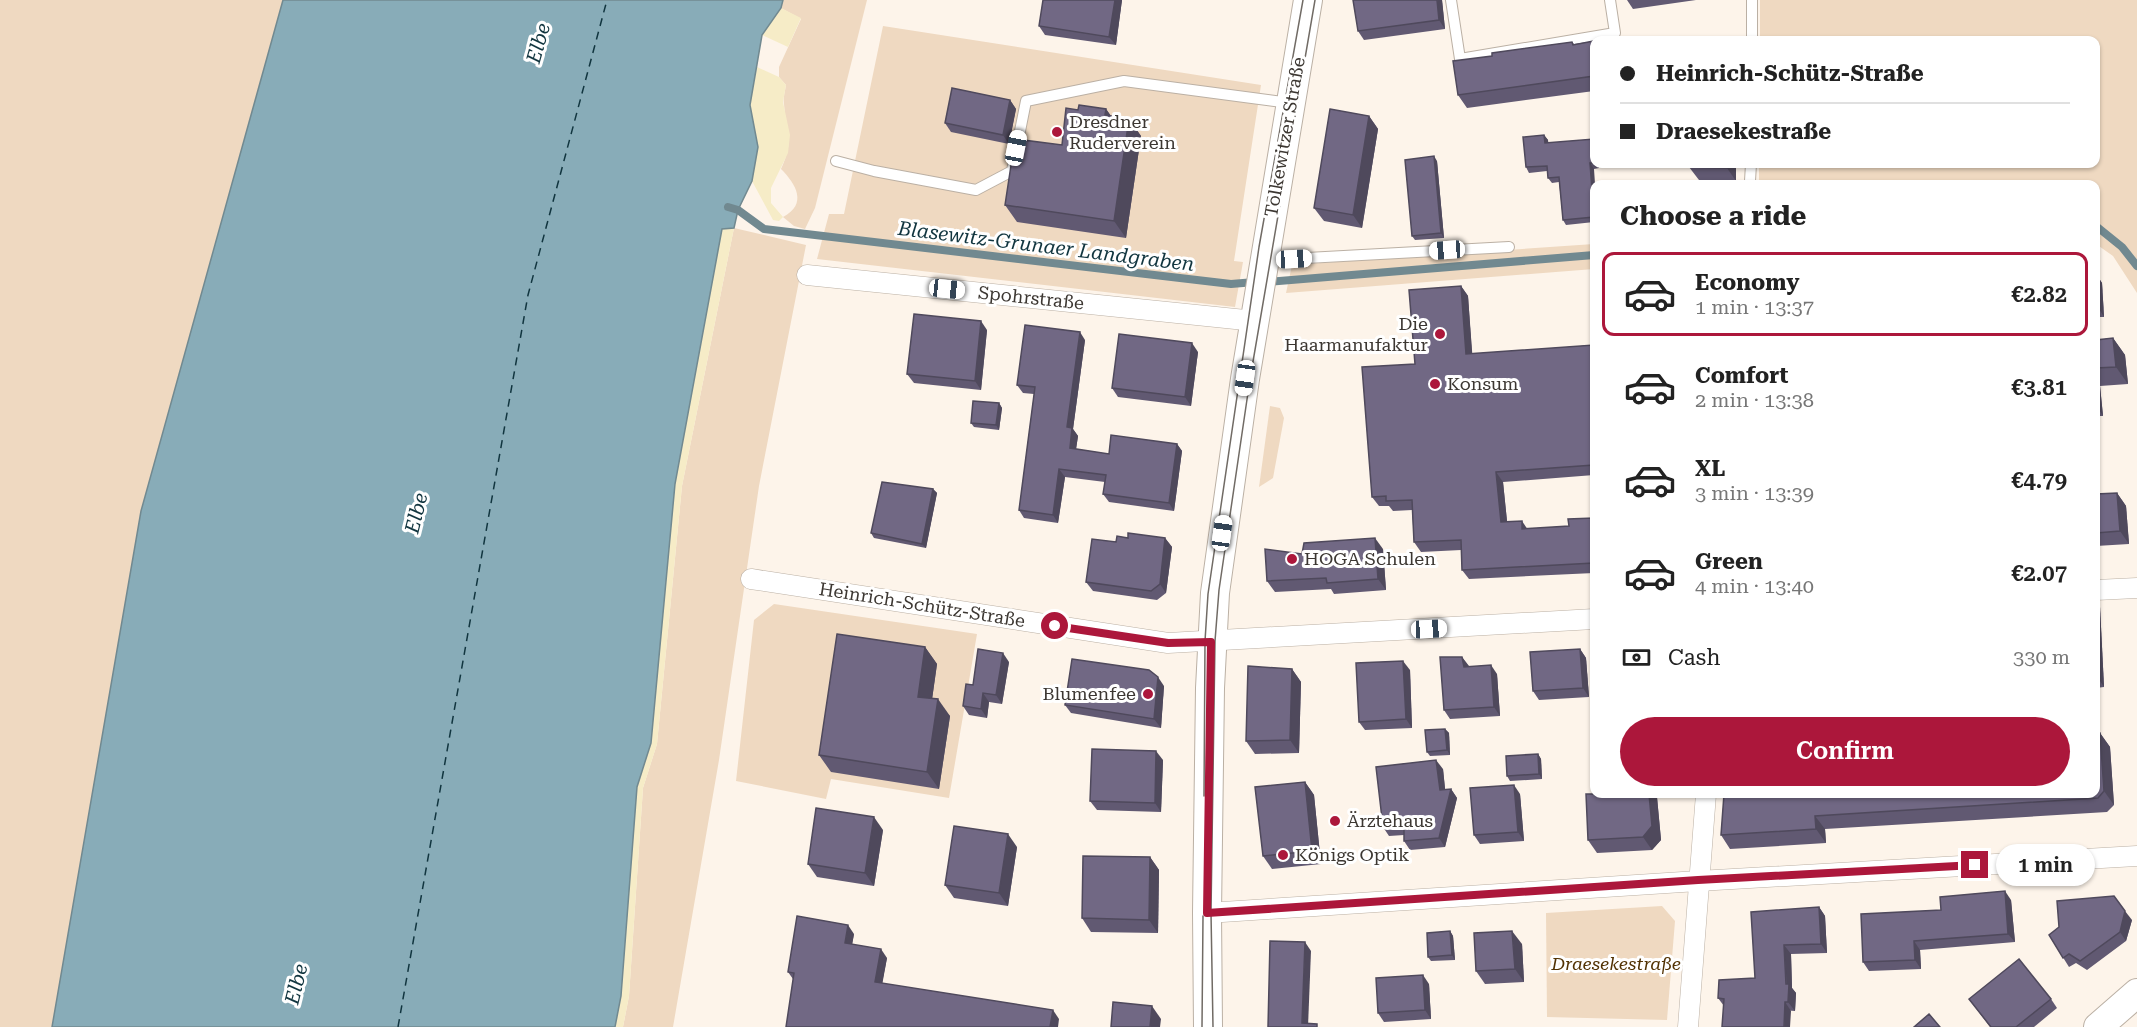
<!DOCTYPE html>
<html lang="en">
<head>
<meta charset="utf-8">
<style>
  :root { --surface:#fff; --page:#f6f6f6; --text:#222; --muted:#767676; --line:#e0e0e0; --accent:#ac173b }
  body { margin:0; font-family:"Roboto Serif",serif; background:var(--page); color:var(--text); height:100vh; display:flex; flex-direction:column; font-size:22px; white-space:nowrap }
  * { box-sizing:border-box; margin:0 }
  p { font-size:20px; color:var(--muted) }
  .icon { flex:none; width:33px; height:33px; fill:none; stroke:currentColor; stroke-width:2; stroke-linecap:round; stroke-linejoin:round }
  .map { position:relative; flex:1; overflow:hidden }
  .side { position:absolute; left:1590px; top:180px; width:510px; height:618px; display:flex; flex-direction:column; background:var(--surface); border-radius:12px; box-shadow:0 2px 4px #0004 }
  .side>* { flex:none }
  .banner { position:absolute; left:1590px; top:36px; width:510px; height:132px; border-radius:12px; box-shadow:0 2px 4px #0004; display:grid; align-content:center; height:132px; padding:0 30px; background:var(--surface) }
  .end { position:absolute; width:27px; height:27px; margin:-14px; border:8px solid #ac173b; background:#fff; box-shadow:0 0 0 3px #fff }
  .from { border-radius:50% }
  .bubble { position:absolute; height:42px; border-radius:21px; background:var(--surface); box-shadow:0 2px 4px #0004; font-size:20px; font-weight:600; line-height:42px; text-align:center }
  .car { position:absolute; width:18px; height:36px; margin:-18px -9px; border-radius:8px; box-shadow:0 0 4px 2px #0007; background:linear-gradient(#fff 24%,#345 0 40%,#fff 0 76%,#345 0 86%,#fff 0) }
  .banner b { display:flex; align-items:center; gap:21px; height:57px; font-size:22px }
  .banner b+b { border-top:2px solid var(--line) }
  .banner i { width:15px; height:15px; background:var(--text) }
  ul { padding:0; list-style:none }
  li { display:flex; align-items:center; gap:18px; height:84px; margin:0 12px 9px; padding:0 18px; border:3px solid transparent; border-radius:12px }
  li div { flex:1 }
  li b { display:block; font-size:22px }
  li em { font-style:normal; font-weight:600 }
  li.selected { border-color:var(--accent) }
  li>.icon { width:54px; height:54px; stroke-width:1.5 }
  h2 { padding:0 30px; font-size:27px; line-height:72px }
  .pay { display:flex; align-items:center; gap:15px; height:66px; padding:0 30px; font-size:22px }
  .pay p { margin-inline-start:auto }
  .button { display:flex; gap:12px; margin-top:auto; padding:12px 30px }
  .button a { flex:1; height:69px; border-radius:36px; background:var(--accent); color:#fff; font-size:24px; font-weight:600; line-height:69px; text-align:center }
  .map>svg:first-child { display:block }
  .green { fill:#efd9c1 }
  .sand { fill:#f6ecc7 }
  .water { fill:#88acb8; stroke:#718990; stroke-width:1.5 }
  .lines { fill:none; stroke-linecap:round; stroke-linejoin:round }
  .stream { stroke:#718990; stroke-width:8 }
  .ferry { stroke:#11353f; stroke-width:1.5; stroke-dasharray:8 6; stroke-linecap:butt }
  .service-casing { stroke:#bbb0a4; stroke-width:12 }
  .minor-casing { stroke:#bbb0a4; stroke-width:21 }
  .secondary-casing { stroke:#bbb0a4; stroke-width:30 }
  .service { stroke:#fff; stroke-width:10 }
  .minor { stroke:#fff; stroke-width:20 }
  .secondary { stroke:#fff; stroke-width:28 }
  .tram { stroke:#716b65; stroke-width:1.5 }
  .wall { fill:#615972 }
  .shaded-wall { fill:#4f495c }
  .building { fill:#716884; stroke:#4f495c; stroke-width:1.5 }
  .route { stroke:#ac173b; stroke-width:8 }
  .poi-dot { fill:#ac173b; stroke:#fff; stroke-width:2 }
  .labels { text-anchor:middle; stroke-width:6; stroke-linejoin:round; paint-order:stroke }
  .poi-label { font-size:18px; fill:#3c3732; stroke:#fff; text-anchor:start }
  .street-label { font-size:18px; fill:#3c3732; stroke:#fff }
  .park-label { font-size:18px; font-style:italic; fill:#523203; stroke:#fff }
  .water-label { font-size:20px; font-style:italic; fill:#11353f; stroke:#fff }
</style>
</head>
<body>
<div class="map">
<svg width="2137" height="1027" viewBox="0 0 2137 1027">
  <rect width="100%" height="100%" fill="#fdf4ea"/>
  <g class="green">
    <path d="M0,0H283L141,511L52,1027H0Z"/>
    <path d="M783,0H867L815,208L805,229L794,226L783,217C808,204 796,184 781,169C795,139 786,133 784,104C783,98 785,91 786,85L779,77V67L801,19L781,8Z"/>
    <path d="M1760,0H2137V293L2113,256L2096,244V184H1759V164H2096V40H1760Z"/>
    <path d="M883,26L1261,85L1234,261L1243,262L1235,307L817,259L829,214H844Z"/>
    <path d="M734,228L806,245L759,486L719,760L673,1027H623L629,996L643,788L657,744L682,486Z"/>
    <path d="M1594,244V269L1286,293L1292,265Z"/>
    <path d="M1270,406L1280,408L1284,418L1273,478L1259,487Z"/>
    <path d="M774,604L977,634L949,798L831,779L826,799L736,781L754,620Z"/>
    <path d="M1662,906L1675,921L1667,1020L1547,1017L1546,913Z"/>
  </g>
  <g class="sand">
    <path d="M781,8L801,18L788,47L762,35Z"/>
    <path d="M757,67L779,77L786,85L783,102L790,135L788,153L771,188V203L783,217L779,221L773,220L752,181L758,147L750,105Z"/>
    <path d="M734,228L682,486L657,744L643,788L629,996L623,1027H615L621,996L637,787L651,743L675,484L722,229Z"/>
  </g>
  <path class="water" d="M283,0H783L781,8L762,35L750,105L758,147L752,181L738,210L734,228L722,229L675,484L651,743L637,787L621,996L615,1027H52L141,511Z"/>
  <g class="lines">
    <g class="stream">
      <path d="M728,207L738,210L764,229L1231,284L1255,282"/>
      <path d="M2096,226L2122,247L2137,266"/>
      <path d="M1267,282L1594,255"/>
    </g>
    <path class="ferry" d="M398,1027L528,295L607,0"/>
    <g class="service-casing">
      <g id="service">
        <path d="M1451,0L1460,59L1615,33L1610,0"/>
        <path d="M1752,0V40"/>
        <path d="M836,161L874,171L976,190L1012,171L1026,101L1124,81L1290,103"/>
        <path d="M1750,181L1751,164"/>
        <path d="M1268,260L1509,247"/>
      </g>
    </g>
    <g class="minor-casing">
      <g id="minor">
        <path d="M807,275L1255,321"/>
        <path d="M751,579L1168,643L1594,619"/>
        <path d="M2096,590L2137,588"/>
        <path d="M1207,913L1698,881L2137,856"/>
        <path d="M1688,1027L1706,794"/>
      </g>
    </g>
    <g class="secondary-casing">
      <g id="secondary">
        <path d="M1208,1027L1207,913L1210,688L1215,593L1245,379L1308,0"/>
        <path d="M2098,1027L2137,993"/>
      </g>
    </g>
    <use href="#service" class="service"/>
    <use href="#minor" class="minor"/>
    <use href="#secondary" class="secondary"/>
    <g class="tram">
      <path d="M1204,796L1205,641L1208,594L1259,247L1303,0"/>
      <path d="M1202,1027L1203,916"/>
      <path d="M1213,1027L1211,913L1215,641L1219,590L1250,379L1315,0"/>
    </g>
  </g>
  <g class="wall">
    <path d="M1122,0L1116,45L1045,35L1039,26Z"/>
    <path d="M1442,0L1445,29L1364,40L1358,31Z"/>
    <path d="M1627,0H1696L1633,9Z"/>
    <path d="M1594,41V91L1467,108L1458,95L1492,56L1572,42L1574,44Z"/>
    <path d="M1010,100L1016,109L1009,144L951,132L945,123Z"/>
    <path d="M1106,109L1111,116L1129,119L1141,136L1126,238L1017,222L1005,205L1062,145L1078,110Z"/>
    <path d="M1369,116L1378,129L1362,228L1324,221L1314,208Z"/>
    <path d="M1544,135L1548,140V143L1594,141V164H1599V168L1594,169V222L1566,225L1563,220L1559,182L1552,183L1548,178L1547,171L1529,173L1526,167Z"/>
    <path d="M1437,161L1444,238L1415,240L1412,236Z"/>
    <path d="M1736,164V181L1699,180L1689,167Z"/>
    <path d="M2096,274L2102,283L2104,317H2096Z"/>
    <path d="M1461,286L1468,296L1472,354L1594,345V475L1503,482L1507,521L1527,529L1569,526L1594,518V573L1469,579L1462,570L1461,550L1421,552L1414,542L1412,510L1393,511L1389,506H1379L1372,497L1415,364Z"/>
    <path d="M987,330L981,390L914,383L907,374Z"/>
    <path d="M2113,338L2125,355L2128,384L2100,386L2103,416H2096V340Z"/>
    <path d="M1085,340L1073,429L1078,436L1076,449L1109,454L1177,444L1182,451L1174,511L1109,502L1103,494L1105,482L1065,477L1058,523L1024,518L1019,510L1034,394L1023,393L1017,385Z"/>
    <path d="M1198,352L1191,406L1118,397L1112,388Z"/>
    <path d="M999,403L1002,408L999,430L974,427L971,423Z"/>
    <path d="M933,489L937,493L926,548L874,538L871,533Z"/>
    <path d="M2117,493L2126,506L2129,544L2096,546V494Z"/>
    <path d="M1128,538H1165L1172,547L1166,593L1157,600L1093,591L1086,582L1116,542Z"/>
    <path d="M1383,549L1386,590L1334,594L1331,589L1275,592L1267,581L1302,554Z"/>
    <path d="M2096,602L2100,607L2104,687L2096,688Z"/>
    <path d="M925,647L937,664L932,699L950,716L939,789L831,772L819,755Z"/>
    <path d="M1580,649L1586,658L1589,697L1539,700L1533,691Z"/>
    <path d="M1462,657L1469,667L1497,674L1500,716L1450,719L1444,710Z"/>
    <path d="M1009,662L1002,704L989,702L987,718L969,715L963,706L973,685Z"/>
    <path d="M1292,669L1301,682L1299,753L1255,754L1246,741Z"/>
    <path d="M1410,670L1412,728L1365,730L1359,722Z"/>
    <path d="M1164,686L1161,728L1071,713L1065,705Z"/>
    <path d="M1445,729L1449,733L1450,755L1430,756L1427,752Z"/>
    <path d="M2100,733L2110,747L2114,805L2107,812L1825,829L1826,843L1730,849L1721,835L1724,794H2096Z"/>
    <path d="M1538,754L1541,759L1542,779L1510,781L1507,776Z"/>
    <path d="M1163,760L1161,812L1097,810L1090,801Z"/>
    <path d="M1443,769L1445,789H1451L1457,798L1445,847L1410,850L1404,841V835L1389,836L1383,827Z"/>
    <path d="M1305,782L1314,795L1321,864L1272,869L1263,856Z"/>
    <path d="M1520,794L1524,841L1480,844L1474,835Z"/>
    <path d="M1657,797L1661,840L1652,850L1597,853L1588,840Z"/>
    <path d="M883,830L874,886L817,877L808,864Z"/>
    <path d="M1017,847L1008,906L954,898L945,885Z"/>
    <path d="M1150,857L1159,870L1158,933L1091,932L1082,918Z"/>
    <path d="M2011,900L2015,942L1920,950L1921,969L1869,971L1863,962L1941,910Z"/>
    <path d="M1819,907L1825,916L1827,953L1791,954L1792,988L1796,993L1795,1011L1724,1006L1718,998L1755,978Z"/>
    <path d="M2132,920L2126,941L2087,970L2076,963L2069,967L2049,935Z"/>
    <path d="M1450,931L1453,936L1455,960L1431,961L1428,957Z"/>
    <path d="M854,934L852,944L887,958L882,983L1059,1019L793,979L788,972Z"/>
    <path d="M1522,944L1524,982L1485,984L1476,971Z"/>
    <path d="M1429,984L1431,1019L1384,1022L1378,1013Z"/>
    <path d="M1969,999H2051L2057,1008L2034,1027H1990Z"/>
  </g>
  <g class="shaded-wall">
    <path d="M1115,0H1122L1116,45L1109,37Z"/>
    <path d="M1437,0H1442L1445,29L1439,20Z"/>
    <path d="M1010,100L1016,109L1009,144L1003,135Z"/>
    <path d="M1106,109L1118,126L1105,115Z"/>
    <path d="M1369,116L1378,129L1362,228L1353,215Z"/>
    <path d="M1129,119L1141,136L1126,238L1114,221Z"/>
    <path d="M1544,135L1548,140L1549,149L1545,143Z"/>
    <path d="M1434,156L1437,161L1444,238L1441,233Z"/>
    <path d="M1590,163L1594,169L1595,184H1594V212Z"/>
    <path d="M1727,164H1736V181L1727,168Z"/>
    <path d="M2096,274L2102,283L2104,317L2096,304Z"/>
    <path d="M1461,286L1468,296L1473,364L1466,354Z"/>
    <path d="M981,321L987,330L981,390L975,381Z"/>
    <path d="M1080,332L1085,340L1073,429L1078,436L1075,456L1070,448L1067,427Z"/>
    <path d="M2113,338L2125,355L2128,384L2116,367Z"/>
    <path d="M1192,343L1198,352L1191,406L1185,397Z"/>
    <path d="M2096,379L2100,386L2103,416L2096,405Z"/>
    <path d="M999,403L1002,408L999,430L996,425Z"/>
    <path d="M1177,444L1182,451L1174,511L1169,503Z"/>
    <path d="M1059,469L1065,477L1058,523L1053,515Z"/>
    <path d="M1496,472L1503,482L1508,531L1501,522Z"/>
    <path d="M933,489L937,493L926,548L922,544Z"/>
    <path d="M2117,493L2126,506L2129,544L2120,531Z"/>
    <path d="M1522,521L1528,530L1522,529Z"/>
    <path d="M1165,538L1172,547L1166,593L1160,584Z"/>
    <path d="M1375,538L1383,549L1386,590L1378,579Z"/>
    <path d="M2096,602L2100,607L2104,687L2096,675Z"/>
    <path d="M925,647L937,664L930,714L918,697Z"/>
    <path d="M1580,649L1586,658L1589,697L1583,688Z"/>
    <path d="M1003,653L1009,662L1002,704L996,695Z"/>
    <path d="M1462,657L1469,666L1471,676L1464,667Z"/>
    <path d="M1403,661L1410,670L1412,728L1406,719Z"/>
    <path d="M1491,665L1497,674L1500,716L1494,707Z"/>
    <path d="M1292,669L1301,682L1299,753L1290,740Z"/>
    <path d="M1158,677L1164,686L1161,728L1154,719Z"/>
    <path d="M983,693L989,702L987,718L981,709Z"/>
    <path d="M938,699L950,716L939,789L927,772Z"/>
    <path d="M1445,729L1449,733L1450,755L1447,750Z"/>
    <path d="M2100,733L2110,747L2114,805L2104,791Z"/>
    <path d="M1156,751L1163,760L1161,812L1155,803Z"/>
    <path d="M1538,754L1541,759L1542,779L1539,774Z"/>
    <path d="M1436,760L1443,769L1446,798L1440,790Z"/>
    <path d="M1305,782L1314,795L1321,864L1312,851Z"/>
    <path d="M1514,785L1520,794L1524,841L1518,832Z"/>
    <path d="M1451,789L1457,798L1445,847L1439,838Z"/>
    <path d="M1649,794H1655L1657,797L1661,840L1652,850L1643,837Z"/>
    <path d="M1815,816L1825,829L1826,843L1816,829Z"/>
    <path d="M874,817L883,830L874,886L865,873Z"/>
    <path d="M1008,834L1017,847L1008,906L999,893Z"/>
    <path d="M1150,857L1159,870L1158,933L1149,920Z"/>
    <path d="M2005,891L2011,900L2015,942L2008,934Z"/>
    <path d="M1819,907L1825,916L1827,953L1821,944Z"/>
    <path d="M2125,911L2132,920L2126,941L2120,932Z"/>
    <path d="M848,925L854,934L851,951L845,943Z"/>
    <path d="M1450,931L1453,936L1455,960L1452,955Z"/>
    <path d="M1512,931L1522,944L1524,982L1515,969Z"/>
    <path d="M1914,941L1920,950L1921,969L1915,960Z"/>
    <path d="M1305,942L1311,951L1308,1027L1302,1023Z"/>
    <path d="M1784,945L1791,954L1792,988L1796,993L1795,1011L1788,1002Z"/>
    <path d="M881,949L887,958L881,991L875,982Z"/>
    <path d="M1423,975L1429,984L1431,1019L1425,1010Z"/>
    <path d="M1785,1002L1791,1011L1790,1027H1784Z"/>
    <path d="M1152,1006L1161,1019L1160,1027H1150Z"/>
    <path d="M1053,1010L1059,1019L1058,1027H1050Z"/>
  </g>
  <g class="building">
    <path d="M1043,0H1115L1109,37L1039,26Z"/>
    <path d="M1353,0H1437L1439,20L1358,31Z"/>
    <path d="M1594,41V76L1458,95L1453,61L1492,56V53L1572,42L1573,45Z"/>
    <path d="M952,88L1010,100L1003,135L945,123Z"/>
    <path d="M1079,105L1106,109L1105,115L1129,119L1114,221L1005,205L1015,139L1062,145L1066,108L1078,110Z"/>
    <path d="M1330,109L1369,116L1353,215L1314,208Z"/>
    <path d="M1544,135L1545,143L1594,139V163H1590L1594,217L1563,220L1559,177L1548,178L1547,166L1526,167L1523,137Z"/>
    <path d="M1434,156L1441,233L1412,236L1405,160Z"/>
    <path d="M1689,164H1727V168L1689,167Z"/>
    <path d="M1461,286L1466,354L1594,345V465L1496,472L1501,522L1522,521V529L1569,526L1568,519L1594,518V563L1462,570L1461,540L1414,542L1412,500L1386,501V496L1372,497L1362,367L1415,364L1409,290Z"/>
    <path d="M914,314L981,321L975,381L907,374Z"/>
    <path d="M1025,325L1080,332L1067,427L1072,428L1070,448L1109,454L1111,435L1177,444L1169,503L1103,494L1106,475L1059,469L1053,515L1019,510L1035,387L1017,385Z"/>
    <path d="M1119,334L1192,343L1185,397L1112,388Z"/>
    <path d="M2113,338L2116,367L2096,368V340Z"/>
    <path d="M973,401L999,403L996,425L971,423Z"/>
    <path d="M882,482L933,489L922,544L871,533Z"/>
    <path d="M2117,493L2120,531L2096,533V494Z"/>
    <path d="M1128,533L1165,538L1160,584L1151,591L1086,582L1092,539L1116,542L1117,536L1128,538Z"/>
    <path d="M1375,538L1378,579L1327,583L1326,578L1267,581L1265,549L1302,554L1304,543Z"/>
    <path d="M837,634L925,647L918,697L938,699L927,772L819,755Z"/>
    <path d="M978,649L1003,653L996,695L983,693L981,709L963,706L966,684L973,685Z"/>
    <path d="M1580,649L1583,688L1533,691L1530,652Z"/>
    <path d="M1440,657H1462L1464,667L1491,665L1494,707L1444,710Z"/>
    <path d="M1072,659L1149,670L1158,677L1154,719L1065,705Z"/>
    <path d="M1403,661L1406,719L1359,722L1356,663Z"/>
    <path d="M1248,666L1292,669L1290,740L1246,741Z"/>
    <path d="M1445,729L1447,750L1427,752L1425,730Z"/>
    <path d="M2096,733H2100L2104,791L2098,798L1815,816L1816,829L1721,835L1724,794H2096Z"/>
    <path d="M1092,749L1156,751L1155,803L1090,801Z"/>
    <path d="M1538,754L1539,774L1507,776L1506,756Z"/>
    <path d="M1436,760L1440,790L1451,789L1439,838L1404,841V825L1383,827L1376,767Z"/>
    <path d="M1305,782L1312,851L1263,856L1255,787Z"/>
    <path d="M1514,785L1518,832L1474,835L1470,788Z"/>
    <path d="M1586,794H1649L1652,826L1643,837L1588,840Z"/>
    <path d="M816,808L874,817L865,873L808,864Z"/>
    <path d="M954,826L1008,834L999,893L945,885Z"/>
    <path d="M1083,856L1150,857L1149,920L1082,918Z"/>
    <path d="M2005,891L2008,934L1914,941L1915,960L1863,962L1861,914L1941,910L1940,897Z"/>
    <path d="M2114,896L2125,911L2120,932L2080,961L2069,954L2063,958L2049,935L2059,927L2057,901Z"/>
    <path d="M1819,907L1821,944L1784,945L1786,984H1789L1788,1002H1785L1784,1027H1722L1724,999L1718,998L1719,980L1755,978L1751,912Z"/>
    <path d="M797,916L848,925L845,943L881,949L875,982L1053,1010L1050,1027H786L794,973L788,972Z"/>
    <path d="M1450,931L1452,955L1428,957L1427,933Z"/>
    <path d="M1512,931L1515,969L1476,971L1474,933Z"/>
    <path d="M1270,941L1305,942L1302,1023L1317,1024V1027H1268Z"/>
    <path d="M2019,959L2051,999L2016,1027H1991L1969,999Z"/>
    <path d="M1423,975L1425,1010L1378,1013L1376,978Z"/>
    <path d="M1113,1002L1152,1006L1150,1027H1111Z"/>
    <path d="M1929,1014L1940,1027H1914Z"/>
  </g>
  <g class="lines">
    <path class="route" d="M1055,626L1168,643L1211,642L1207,913L1698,880L1975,865"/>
  </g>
  <g class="poi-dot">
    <circle cx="1057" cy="132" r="6"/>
    <circle cx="1440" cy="334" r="6"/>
    <circle cx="1435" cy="384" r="6"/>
    <circle cx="1292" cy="559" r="6"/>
    <circle cx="1148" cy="694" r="6"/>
    <circle cx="1335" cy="821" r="6"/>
    <circle cx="1283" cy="855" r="6"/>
  </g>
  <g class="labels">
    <g class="poi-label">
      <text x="1069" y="128">Dresdner<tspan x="1069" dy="21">Ruderverein</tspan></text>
      <text x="1428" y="330" text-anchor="end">Die<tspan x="1428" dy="21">Haarmanufaktur</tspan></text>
      <text x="1447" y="390">Konsum</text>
      <text x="1304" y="565">HOGA Schulen</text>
      <text x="1136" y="700" text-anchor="end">Blumenfee</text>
      <text x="1347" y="827">Ärztehaus</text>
      <text x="1295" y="861">Königs Optik</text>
    </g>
    <g class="street-label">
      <text transform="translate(1285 137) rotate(-80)" y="6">Tolkewitzer Straße</text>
      <text transform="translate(1031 298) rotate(6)" y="6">Spohrstraße</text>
      <text transform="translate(922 605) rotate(9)" y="6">Heinrich-Schütz-Straße</text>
    </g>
    <g class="park-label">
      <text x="1616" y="970">Draesekestraße</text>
    </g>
    <g class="water-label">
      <text transform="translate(538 43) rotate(-74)" y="7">Elbe</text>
      <text transform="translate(1046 246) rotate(7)" y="7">Blasewitz‐Grunaer Landgraben</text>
      <text transform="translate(416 513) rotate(-76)" y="7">Elbe</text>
      <text transform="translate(296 984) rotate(-76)" y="7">Elbe</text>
    </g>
  </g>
</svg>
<i class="end from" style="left:1055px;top:626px"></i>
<i class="end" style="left:1975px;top:865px"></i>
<div class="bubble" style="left:1996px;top:844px;width:99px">1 min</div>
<i class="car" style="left:1016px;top:148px;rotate:11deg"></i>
<i class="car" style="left:1447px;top:250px;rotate:266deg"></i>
<i class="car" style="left:1294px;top:259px;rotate:87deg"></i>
<i class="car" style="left:947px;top:289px;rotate:96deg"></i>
<i class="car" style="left:1245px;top:378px;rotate:188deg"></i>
<i class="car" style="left:1222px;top:533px;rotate:8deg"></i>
<i class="car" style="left:1429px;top:629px;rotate:87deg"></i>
<div class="banner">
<b><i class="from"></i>Heinrich-Schütz-Straße</b>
<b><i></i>Draesekestraße</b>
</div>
<section class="side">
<h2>Choose a ride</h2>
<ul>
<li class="selected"><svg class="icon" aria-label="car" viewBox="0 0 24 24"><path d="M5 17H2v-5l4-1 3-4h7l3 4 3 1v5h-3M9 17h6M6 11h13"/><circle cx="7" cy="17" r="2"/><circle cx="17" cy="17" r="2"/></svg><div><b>Economy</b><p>1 min · 13:37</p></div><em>€2.82</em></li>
<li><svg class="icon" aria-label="car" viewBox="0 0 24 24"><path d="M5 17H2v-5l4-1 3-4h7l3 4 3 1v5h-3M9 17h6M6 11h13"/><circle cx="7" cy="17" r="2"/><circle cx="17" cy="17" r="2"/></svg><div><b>Comfort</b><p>2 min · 13:38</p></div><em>€3.81</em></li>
<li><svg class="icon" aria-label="car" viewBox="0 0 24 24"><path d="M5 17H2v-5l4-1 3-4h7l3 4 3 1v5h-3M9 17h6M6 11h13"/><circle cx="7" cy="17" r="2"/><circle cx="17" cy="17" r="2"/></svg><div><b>XL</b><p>3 min · 13:39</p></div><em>€4.79</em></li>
<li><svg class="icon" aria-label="car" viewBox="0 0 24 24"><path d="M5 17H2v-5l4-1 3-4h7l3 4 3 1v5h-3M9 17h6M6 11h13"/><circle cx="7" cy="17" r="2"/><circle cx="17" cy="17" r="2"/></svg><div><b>Green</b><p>4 min · 13:40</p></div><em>€2.07</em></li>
</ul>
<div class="pay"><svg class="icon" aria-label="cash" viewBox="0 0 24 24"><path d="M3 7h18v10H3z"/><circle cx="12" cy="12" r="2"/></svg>Cash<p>330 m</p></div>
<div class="button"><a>Confirm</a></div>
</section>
</div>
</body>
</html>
